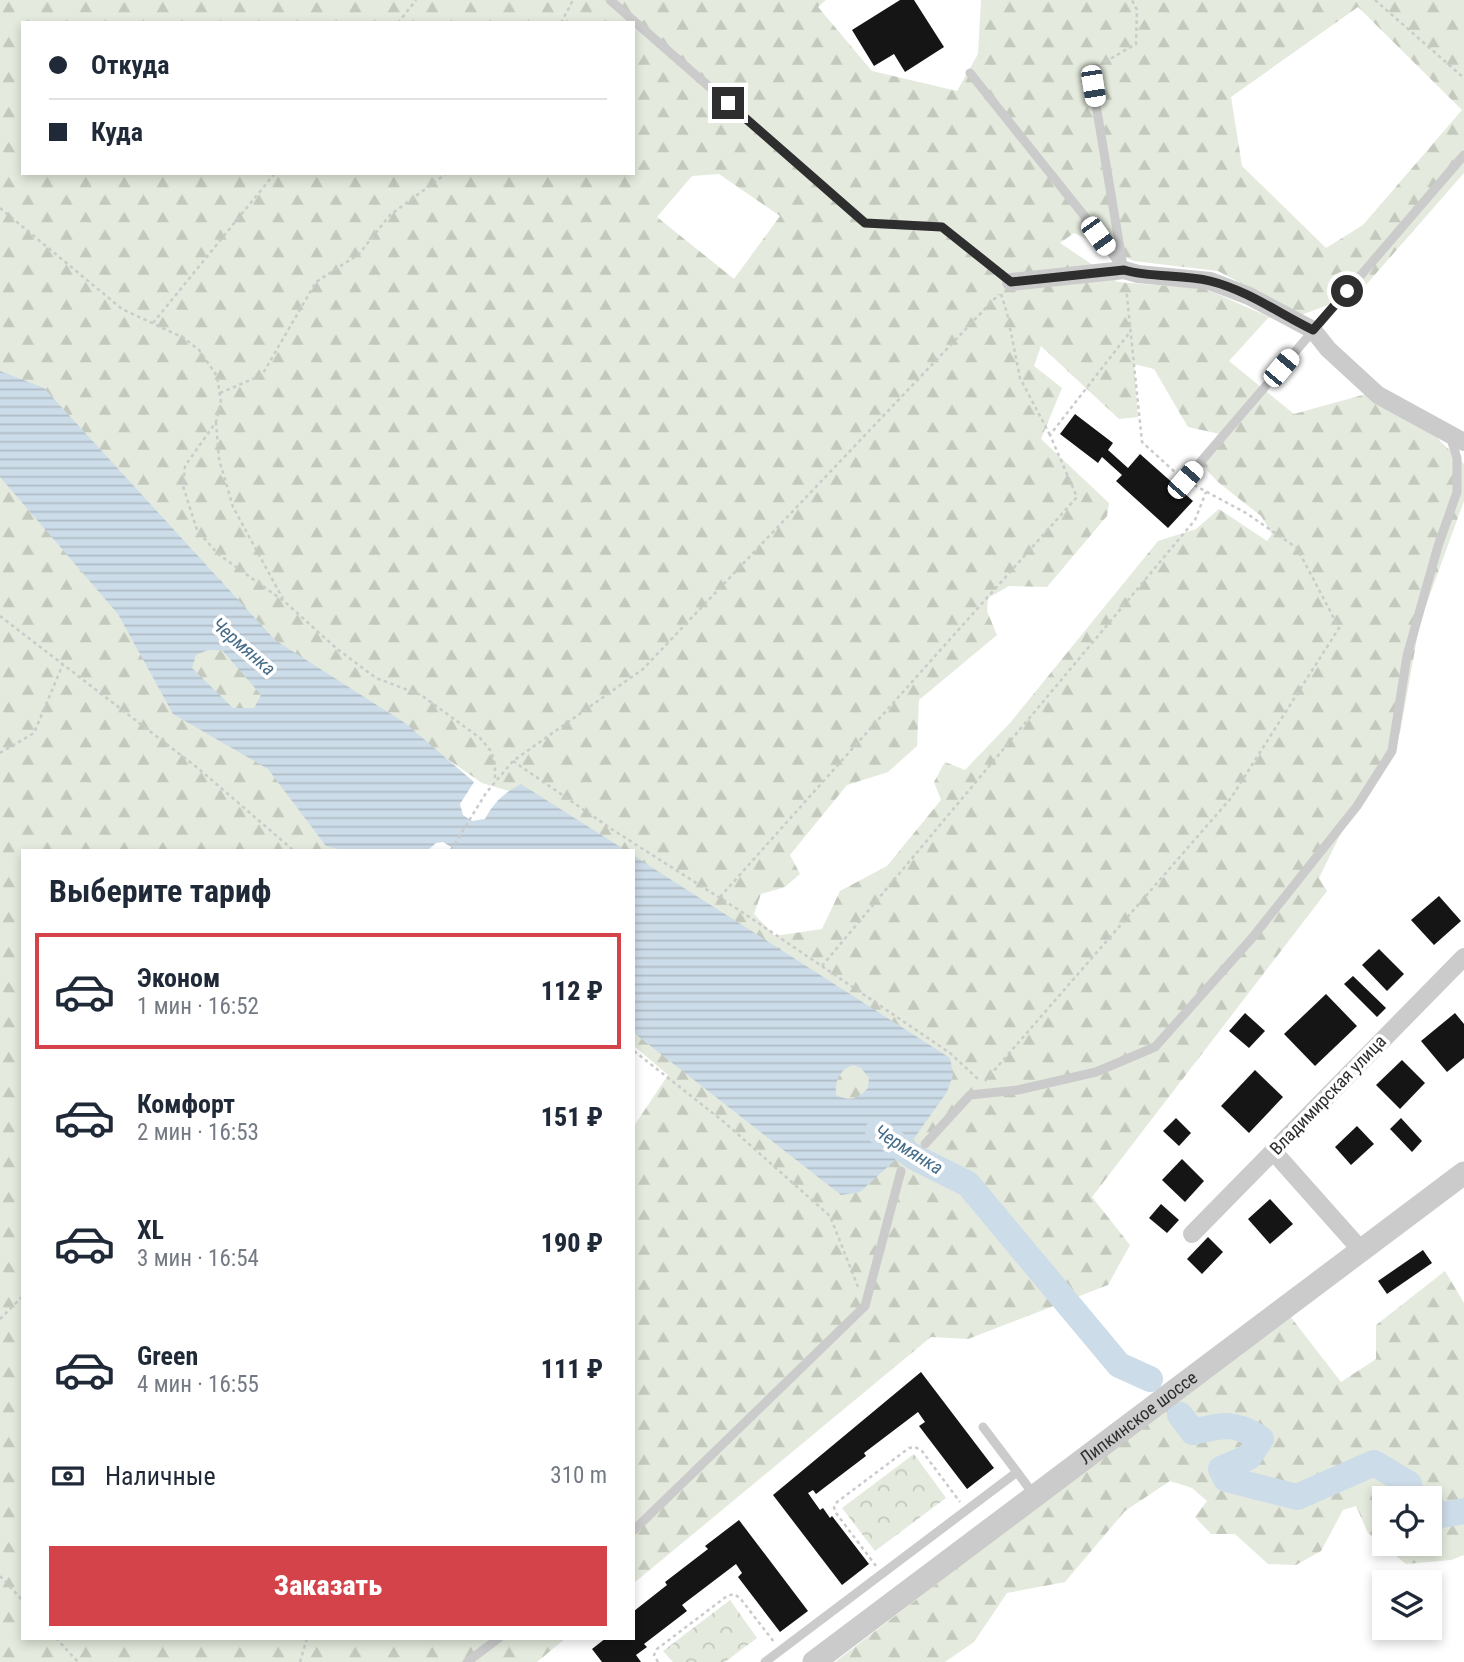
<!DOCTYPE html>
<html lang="ru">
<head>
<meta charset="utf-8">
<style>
  :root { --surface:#fff; --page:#f6f6f7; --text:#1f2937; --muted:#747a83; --line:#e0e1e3; --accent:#d34349 }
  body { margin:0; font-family:"Roboto Condensed",sans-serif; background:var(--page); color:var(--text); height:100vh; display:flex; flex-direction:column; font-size:26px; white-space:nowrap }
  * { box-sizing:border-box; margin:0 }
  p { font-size:23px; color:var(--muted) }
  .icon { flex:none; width:38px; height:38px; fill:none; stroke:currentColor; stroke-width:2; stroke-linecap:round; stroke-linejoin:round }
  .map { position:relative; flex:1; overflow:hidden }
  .side { position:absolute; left:21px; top:849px; width:614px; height:791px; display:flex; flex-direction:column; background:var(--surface); border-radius:0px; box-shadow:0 4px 10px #0003 }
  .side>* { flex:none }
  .top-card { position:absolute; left:21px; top:21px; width:614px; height:154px; border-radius:0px; box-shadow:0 4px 10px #0003; display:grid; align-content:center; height:154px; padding:0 28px; background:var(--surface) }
  .tools { position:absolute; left:1372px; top:1486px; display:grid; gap:14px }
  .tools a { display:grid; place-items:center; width:70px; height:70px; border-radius:0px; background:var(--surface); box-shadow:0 4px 10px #0003; font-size:35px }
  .end { position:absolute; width:32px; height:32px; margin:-16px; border:9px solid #2e2e2e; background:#fff; box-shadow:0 0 0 4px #fff }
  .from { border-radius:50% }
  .car { position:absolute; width:21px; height:42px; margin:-21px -10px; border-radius:9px; box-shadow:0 0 5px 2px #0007; background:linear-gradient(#fff 24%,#345 0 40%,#fff 0 76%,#345 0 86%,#fff 0) }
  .top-card b { display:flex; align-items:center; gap:24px; height:66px; font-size:26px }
  .top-card b+b { border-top:2px solid var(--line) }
  .top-card i { width:18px; height:18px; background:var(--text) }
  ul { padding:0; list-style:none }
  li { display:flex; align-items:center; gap:21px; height:116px; margin:0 14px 10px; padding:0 14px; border:4px solid transparent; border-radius:0px }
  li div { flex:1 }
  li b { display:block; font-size:26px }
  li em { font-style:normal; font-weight:800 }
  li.selected { border-color:var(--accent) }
  li>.icon { width:63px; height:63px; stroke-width:1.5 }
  h2 { padding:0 28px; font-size:32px; line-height:84px }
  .pay { display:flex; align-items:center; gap:18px; height:77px; padding:0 28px; font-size:26px }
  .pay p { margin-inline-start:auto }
  .cta { display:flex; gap:14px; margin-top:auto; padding:14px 28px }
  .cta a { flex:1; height:80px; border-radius:0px; background:var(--accent); color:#fff; font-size:28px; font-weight:800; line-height:80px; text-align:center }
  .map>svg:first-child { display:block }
  .forest { fill:url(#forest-firs); fill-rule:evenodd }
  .park { fill:url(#park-crowns) }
  .water { fill:url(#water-rules); fill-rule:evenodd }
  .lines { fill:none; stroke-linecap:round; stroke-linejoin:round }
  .river { stroke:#ccdce8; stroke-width:26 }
  .building { fill:#151515 }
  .path { stroke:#cbcbcb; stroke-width:2.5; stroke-dasharray:3.5 3.5; stroke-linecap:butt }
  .service { stroke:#cbcbcb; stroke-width:9 }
  .minor { stroke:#cbcbcb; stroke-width:18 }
  .tertiary { stroke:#cbcbcb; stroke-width:23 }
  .route { stroke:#2e2e2e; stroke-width:9 }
  .labels { text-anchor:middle; stroke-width:7; stroke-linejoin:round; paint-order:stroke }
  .street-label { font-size:18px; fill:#2e2e2e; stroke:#fff }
  .water-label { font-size:19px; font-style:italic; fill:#456c88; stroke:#fff }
</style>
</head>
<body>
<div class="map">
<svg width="1464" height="1662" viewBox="0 0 1464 1662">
  <defs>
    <pattern id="forest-firs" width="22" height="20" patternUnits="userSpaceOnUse" patternTransform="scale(1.75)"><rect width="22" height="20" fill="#e4eadd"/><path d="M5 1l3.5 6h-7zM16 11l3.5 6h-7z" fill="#c4c9be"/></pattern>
    <pattern id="park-crowns" width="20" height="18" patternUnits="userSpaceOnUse" patternTransform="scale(1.75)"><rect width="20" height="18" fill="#e4eadd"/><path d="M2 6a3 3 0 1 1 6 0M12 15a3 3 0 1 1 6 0" fill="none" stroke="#c4c9be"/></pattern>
    <pattern id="water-rules" width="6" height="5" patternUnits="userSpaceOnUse" patternTransform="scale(1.75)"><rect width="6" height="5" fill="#ccdce8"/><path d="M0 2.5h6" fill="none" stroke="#b0bdc7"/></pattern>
  </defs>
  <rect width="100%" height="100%" fill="#fff"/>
  <g class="forest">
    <path d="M0,0H826L818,7L872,71L957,91L978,54L981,0H1464V173L1358,294L1301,315L1218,271L1134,261L1074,233L1060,243L1118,282L1206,289L1269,317L1229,361L1294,414L1384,389L1408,403L1441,442L1464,464V501L1420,622L1400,733L1342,831L1319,878L1327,891L1092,1197L1130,1245L1108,1285L968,1339L931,1337L634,1583V1126L668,1075L634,1046V1023L757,1118H923L634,869V850H608L509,791L482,783L398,725H362L0,385ZM1358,7L1462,110L1363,225L1326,248L1242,166L1231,97ZM23,23H634V173H23ZM719,174L780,216L734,279L657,217L692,176ZM1041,346L1119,419L1138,417L1134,364L1154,369L1188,427L1220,434L1200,463L1218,482L1261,516L1272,534L1267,541L1219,509L1196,529L1158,541L1010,723L965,770L945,762L934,782L941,800L887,866L840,891L822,929L775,936L754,914L761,894L785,887L800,874L790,855L847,785L888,772L917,746L919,700L997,635L987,611L988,598L1009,586L1047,587L1107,516L1109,503L1041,439L1062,388L1034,366Z"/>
    <path d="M0,467L272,770L368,850H23V1638H566L537,1662H0Z"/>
    <path d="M224,638L268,693L251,718L228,713L182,669L191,642Z"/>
    <path d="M846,1058L872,1069L870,1103L829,1101L832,1072Z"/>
    <path d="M1445,1271L1464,1303V1555L1451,1560L1406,1564L1368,1533L1356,1506L1343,1510L1321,1551L1296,1565L1268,1564L1235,1534H1211L1195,1517L1207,1501L1192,1488L1170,1481L1125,1511L1065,1582L1007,1593L974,1642L945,1662H835L1173,1403L1290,1316L1341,1382L1376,1359V1325ZM1384,1498H1430V1544H1384Z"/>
  </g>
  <g class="park">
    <path d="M914,1454L946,1498L875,1551L842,1508Z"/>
    <path d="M730,1600L757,1638L725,1662H673L663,1651Z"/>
  </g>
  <g class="water">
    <path d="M0,371L44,388L275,640L405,723L474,782L460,804L463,815L472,821L485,819C494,802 504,793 521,784L625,850H456L443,842L436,843L428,850H343L326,846L268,769L173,714L118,614L0,477ZM208,650H222L261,695L254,708H233L192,668L196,655Z"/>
    <path d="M634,856L950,1058L953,1075L947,1092L905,1151L860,1192L841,1195L634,1033ZM853,1065L861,1068L869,1078L868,1088C857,1099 851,1102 836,1095C835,1081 839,1070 853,1065Z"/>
  </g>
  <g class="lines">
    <g class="river">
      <path d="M878,1131L914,1157L968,1184L1119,1365L1150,1379"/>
      <path d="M1180,1415L1193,1432C1223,1425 1234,1421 1261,1439L1249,1457L1221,1469L1226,1479L1297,1497L1374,1463L1409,1484L1412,1498"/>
      <path d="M1430,1508L1442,1515L1464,1511"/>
    </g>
  </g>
  <g class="building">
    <path d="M900,0H914L944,47L905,72L894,54L874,66L852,30Z"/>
    <path d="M1075,414L1113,443L1108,450L1128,468L1140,454L1193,501L1168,528L1116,481L1122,475L1102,457L1098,463L1060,434Z"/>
    <path d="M1439,896L1461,921L1434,945L1411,920Z"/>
    <path d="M1379,949L1404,974L1387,991L1362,965Z"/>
    <path d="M1353,976L1386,1008L1377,1017L1344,984Z"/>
    <path d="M1326,994L1357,1026L1315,1066L1284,1034Z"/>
    <path d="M1245,1013L1265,1031L1249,1048L1229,1031Z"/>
    <path d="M1455,1013L1464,1024V1058L1447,1072L1421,1041Z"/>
    <path d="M1402,1060L1425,1083L1400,1109L1376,1085Z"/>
    <path d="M1255,1070L1283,1097L1249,1133L1221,1106Z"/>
    <path d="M1176,1118L1191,1133L1179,1146L1163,1131Z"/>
    <path d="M1401,1118L1422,1141L1412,1152L1390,1129Z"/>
    <path d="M1357,1126L1374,1144L1351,1165L1335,1147Z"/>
    <path d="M1182,1159L1204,1181L1185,1202L1162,1180Z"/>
    <path d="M1270,1199L1293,1224L1270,1244L1248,1219Z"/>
    <path d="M1161,1204L1179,1220L1167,1233L1149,1218Z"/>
    <path d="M1208,1237L1223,1252L1202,1274L1187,1259Z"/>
    <path d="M1423,1250L1432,1263L1387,1294L1378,1281Z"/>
    <path d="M921,1372L994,1468L967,1489L919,1426L925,1422L918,1412L864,1453L866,1456L816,1494L813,1490L808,1493L820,1510L823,1508L830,1518L832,1516L869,1564L842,1585L773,1495Z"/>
    <path d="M739,1520L808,1611L780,1632L738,1577L742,1573L736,1564L682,1605L687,1611L644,1644L647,1647L636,1655L641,1662H602L592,1649L606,1638H634V1611L667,1585L665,1582L708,1549L705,1546Z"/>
  </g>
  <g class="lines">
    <g class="path">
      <path d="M1375,0L1464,78"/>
      <path d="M398,23L416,0"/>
      <path d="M561,23L573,0"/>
      <path d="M1105,62L1136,44L1137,10L1132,0"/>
      <path d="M0,208L122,309L184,338L199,350L217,376L221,402L216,422L185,466L183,486L197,530L218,554L285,602L336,648L376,678L421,695L480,738L491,751L495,764V781"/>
      <path d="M1126,287L1142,442L1177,474"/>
      <path d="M1001,294L1007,313L1020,378L1050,435"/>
      <path d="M153,323L275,173"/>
      <path d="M220,393L262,375L316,282L359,254L390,215L447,173"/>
      <path d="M216,422L219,459L233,507L283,599"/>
      <path d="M0,616L199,769L293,850"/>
      <path d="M0,753L34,733L63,664"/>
      <path d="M513,761L613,830L742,912L950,1053L980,1081"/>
      <path d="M451,850L486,793L513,761L643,669L999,294"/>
      <path d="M720,897L1077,497L1050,435L1130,332"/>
      <path d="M822,966L1195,520L1206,492"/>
      <path d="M634,1051L724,1122L830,1216L858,1287"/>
      <path d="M985,1081L1231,798L1339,628L1297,548L1246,513L1194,485"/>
      <path d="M0,1319L23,1296"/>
      <path d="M876,1566L836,1513L834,1507L837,1502L909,1448L915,1447L922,1451L960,1502"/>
      <path d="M0,1576L23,1601"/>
      <path d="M56,1638L78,1662"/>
      <path d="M300,1662L307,1638"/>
      <path d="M658,1662L654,1655L657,1649L727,1596L734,1594L740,1598L774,1642"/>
    </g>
    <g class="service">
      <path d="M610,0L865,223L942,227L1011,282"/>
      <path d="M1096,68L1093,87L1123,266"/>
      <path d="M970,73L1086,218L1124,270"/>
      <path d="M1185,480L1464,155"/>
      <path d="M925,1144L970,1095L1018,1090L1096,1072L1155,1047L1252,938L1357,806L1392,751L1407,656L1438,546L1457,492V458L1450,436"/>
      <path d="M1017,1472L1034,1495"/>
      <path d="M634,1530L865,1306L901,1171"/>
      <path d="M467,1662L499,1638"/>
      <path d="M765,1662L1017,1472L983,1427"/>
    </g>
    <g class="minor">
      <path d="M1011,282L1124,270L1138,274L1210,281L1249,296L1313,330L1328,349L1378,395L1464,442"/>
      <path d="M1273,1151L1361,1250"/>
      <path d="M1192,1234L1464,957"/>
    </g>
    <path class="tertiary" id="s1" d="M814,1662L1464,1173"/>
  </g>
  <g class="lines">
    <path class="route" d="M728,103L865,223L942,227L1011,282L1124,270C1152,278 1182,274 1210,281C1247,290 1280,314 1313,330L1347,291"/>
  </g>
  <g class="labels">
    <g class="street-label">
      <text transform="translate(1328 1095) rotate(-46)" y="6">Владимирская улица</text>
      <text dy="6" stroke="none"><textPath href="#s1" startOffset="406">Липкинское шоссе</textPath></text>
    </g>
    <g class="water-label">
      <text transform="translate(244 646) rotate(41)" y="7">Чермянка</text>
      <text transform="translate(909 1149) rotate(32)" y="7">Чермянка</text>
    </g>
  </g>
</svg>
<div class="tools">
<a><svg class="icon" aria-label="locate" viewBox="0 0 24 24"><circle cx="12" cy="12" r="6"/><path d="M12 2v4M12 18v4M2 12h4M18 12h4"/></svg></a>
<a><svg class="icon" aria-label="layers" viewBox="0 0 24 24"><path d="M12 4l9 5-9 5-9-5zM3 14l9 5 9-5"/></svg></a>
</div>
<i class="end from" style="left:1347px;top:291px"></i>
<i class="end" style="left:728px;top:103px"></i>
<i class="car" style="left:1093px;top:86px;rotate:171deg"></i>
<i class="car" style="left:1098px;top:236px;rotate:144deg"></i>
<i class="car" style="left:1281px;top:368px;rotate:40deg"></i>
<i class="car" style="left:1185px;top:480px;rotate:41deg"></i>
<div class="top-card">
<b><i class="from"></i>Откуда</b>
<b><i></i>Куда</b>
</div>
<section class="side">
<h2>Выберите тариф</h2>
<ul>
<li class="selected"><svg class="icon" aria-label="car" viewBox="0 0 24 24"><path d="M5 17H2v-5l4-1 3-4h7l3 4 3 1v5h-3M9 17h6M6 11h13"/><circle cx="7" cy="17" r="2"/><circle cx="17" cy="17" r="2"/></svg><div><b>Эконом</b><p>1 мин · 16:52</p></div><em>112 ₽</em></li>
<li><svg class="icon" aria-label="car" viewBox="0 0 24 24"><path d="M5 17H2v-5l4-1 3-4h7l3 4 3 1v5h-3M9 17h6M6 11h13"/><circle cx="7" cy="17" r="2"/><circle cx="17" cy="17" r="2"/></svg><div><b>Комфорт</b><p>2 мин · 16:53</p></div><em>151 ₽</em></li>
<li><svg class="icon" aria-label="car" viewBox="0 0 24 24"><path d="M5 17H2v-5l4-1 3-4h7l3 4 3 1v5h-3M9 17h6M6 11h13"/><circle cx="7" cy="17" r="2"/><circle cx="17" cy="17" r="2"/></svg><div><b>XL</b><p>3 мин · 16:54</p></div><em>190 ₽</em></li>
<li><svg class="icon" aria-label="car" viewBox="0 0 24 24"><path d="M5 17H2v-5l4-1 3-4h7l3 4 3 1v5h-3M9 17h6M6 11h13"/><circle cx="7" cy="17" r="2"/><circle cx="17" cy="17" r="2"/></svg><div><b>Green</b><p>4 мин · 16:55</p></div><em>111 ₽</em></li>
</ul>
<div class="pay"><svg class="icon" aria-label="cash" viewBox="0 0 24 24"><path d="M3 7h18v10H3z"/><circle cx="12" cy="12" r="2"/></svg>Наличные<p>310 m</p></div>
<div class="cta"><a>Заказать</a></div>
</section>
</div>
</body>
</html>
